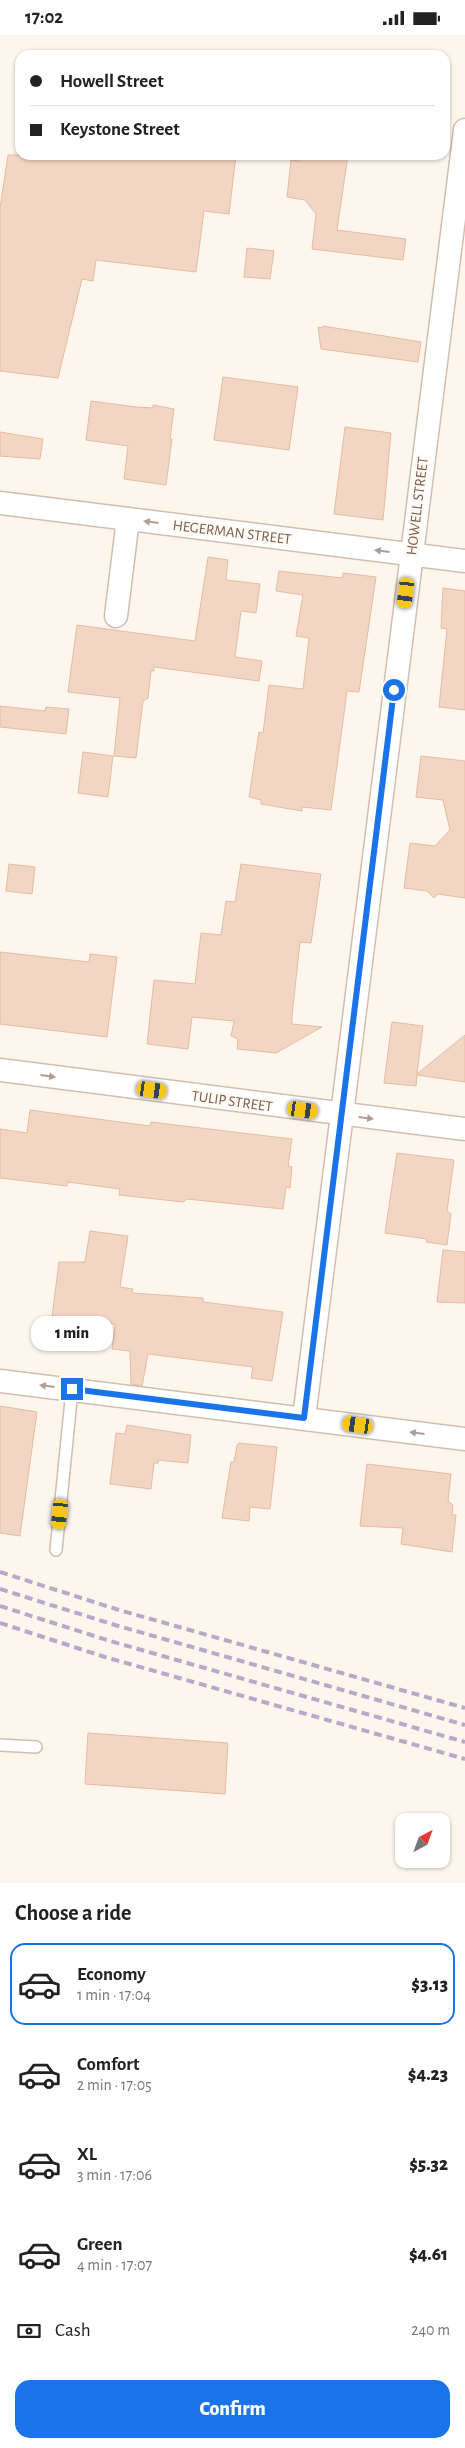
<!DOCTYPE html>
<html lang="en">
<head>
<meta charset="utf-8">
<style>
  :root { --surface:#fff; --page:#f2f2f2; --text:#222; --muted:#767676; --line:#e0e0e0; --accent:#1a73e8 }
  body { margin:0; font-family:"Alegreya Sans",sans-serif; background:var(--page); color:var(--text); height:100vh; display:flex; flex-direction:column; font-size:19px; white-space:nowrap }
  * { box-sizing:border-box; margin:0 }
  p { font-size:16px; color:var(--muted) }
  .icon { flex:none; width:28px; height:28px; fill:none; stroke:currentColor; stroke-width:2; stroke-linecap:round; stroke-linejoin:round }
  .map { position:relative; height:1848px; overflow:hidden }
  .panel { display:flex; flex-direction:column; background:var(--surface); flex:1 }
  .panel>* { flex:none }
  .top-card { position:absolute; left:15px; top:15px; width:435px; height:110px; border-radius:15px; box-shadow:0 1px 4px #0004; display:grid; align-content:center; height:110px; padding:0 15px; background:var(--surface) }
  .needle { width:32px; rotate:41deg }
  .buttons { position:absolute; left:395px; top:1778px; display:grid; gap:10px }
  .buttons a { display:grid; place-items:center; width:55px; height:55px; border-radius:10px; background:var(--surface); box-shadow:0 1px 4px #0004; font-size:25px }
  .end { position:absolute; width:22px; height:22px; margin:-11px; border:6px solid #1a73e8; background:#fff; box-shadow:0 0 0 2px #fff }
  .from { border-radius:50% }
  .bubble { position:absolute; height:35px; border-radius:15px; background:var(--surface); box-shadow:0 1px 4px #0004; font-size:16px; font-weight:800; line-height:35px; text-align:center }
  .car { position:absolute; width:15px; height:30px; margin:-15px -8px; border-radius:6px; box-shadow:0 0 4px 1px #0007; background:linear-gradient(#f5c518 24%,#345 0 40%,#f5c518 0 76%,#345 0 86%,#f5c518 0) }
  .top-card b { display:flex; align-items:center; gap:18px; height:48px; font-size:19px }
  .top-card b+b { border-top:1px solid var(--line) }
  .top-card i { width:12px; height:12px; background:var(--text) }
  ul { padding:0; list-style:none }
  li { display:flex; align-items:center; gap:15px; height:82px; margin:0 10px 8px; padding:0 5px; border:2px solid transparent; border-radius:15px }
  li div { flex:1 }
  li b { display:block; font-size:19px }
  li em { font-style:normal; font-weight:800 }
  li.selected { border-color:var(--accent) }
  li>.icon { width:45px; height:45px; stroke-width:1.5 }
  h2 { padding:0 15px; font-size:22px; line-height:60px }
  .pay { display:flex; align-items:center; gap:12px; height:55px; padding:0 15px; font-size:19px }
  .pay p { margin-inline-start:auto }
  .cta { display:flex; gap:10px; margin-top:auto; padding:10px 15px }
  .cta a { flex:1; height:58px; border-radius:15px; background:var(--accent); color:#fff; font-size:20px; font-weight:800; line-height:58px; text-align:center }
  .status { display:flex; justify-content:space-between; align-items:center; height:35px; padding:0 25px; background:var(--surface); direction:ltr }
  .status svg { height:14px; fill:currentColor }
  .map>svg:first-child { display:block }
  .building { fill:#f3d5c3; stroke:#e6bba3 }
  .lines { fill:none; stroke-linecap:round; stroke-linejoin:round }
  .service-casing { stroke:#d1beb0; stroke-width:14 }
  .minor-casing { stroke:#d1beb0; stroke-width:25 }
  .service { stroke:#fff; stroke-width:11 }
  .minor { stroke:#fff; stroke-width:22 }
  .rail { stroke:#b9a8c9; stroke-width:4; stroke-dasharray:8 5; stroke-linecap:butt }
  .oneway { fill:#af9d94 }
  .route { stroke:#1a73e8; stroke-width:6 }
  .labels { text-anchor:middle; stroke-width:5; stroke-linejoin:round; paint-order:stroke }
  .street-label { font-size:15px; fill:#7a5c4d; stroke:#fffaf3 }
</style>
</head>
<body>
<div class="status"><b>17:02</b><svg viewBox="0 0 49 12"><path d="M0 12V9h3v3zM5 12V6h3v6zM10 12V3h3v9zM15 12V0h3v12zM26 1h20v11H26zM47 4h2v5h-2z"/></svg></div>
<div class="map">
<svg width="465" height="1848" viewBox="0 0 465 1848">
  <rect width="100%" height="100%" fill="#fdf6ec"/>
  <g class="building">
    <path d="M8,120H236L229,179L204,176L196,237L96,225L93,246L82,244L58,343L0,336V173Z"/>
    <path d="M299,120H348L337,195L406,204L403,225L312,214L316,179L305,165L287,162L291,125L299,126Z"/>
    <path d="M247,213L274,216L270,244L244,242Z"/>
    <path d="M323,291L421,307L418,327L321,314L318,292L323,293Z"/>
    <path d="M223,342L298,352L289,415L214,405Z"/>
    <path d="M91,366L136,372L153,373V370L174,374L170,404H172L166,450L124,444L128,411L86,405Z"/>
    <path d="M345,392L391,398L383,485L334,479Z"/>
    <path d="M0,397L43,404L40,424L0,421Z"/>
    <path d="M208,522L228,525L226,545L260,549L256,578L241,576L235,622L262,626L259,646L154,632V636H151L148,663L143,666L136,723L114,721L120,663L68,657L77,590L195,606Z"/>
    <path d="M279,536L342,543L343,538L376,542L359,657L347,656L331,775L302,772V776L261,769V765L249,762L259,697L263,698L269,650L303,654L309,603L296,601L303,560L276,556Z"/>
    <path d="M443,553L465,556V675L439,672L447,594L441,593Z"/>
    <path d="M0,671L45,676L46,672L69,674L66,699L0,692Z"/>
    <path d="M83,717L113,721L108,762L78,758Z"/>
    <path d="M421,721L465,726V863L438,859L434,863L427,856L404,853L410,808L435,811L450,795L443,765L416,762Z"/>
    <path d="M9,829L35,832L32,859L6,856Z"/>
    <path d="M241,829L321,839L311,908L300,907L292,981V989L322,992L276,1018L237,1014L238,1004L231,1001L234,986L192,982L188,1014L147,1009L154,945L195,949L201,898L221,900L226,866L235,867Z"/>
    <path d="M0,917L89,927L90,919L117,922L107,1002L0,989Z"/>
    <path d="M392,987L423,991L417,1039L465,1000V1047L417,1040L416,1051L384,1048Z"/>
    <path d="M30,1075L150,1091L151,1087L292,1104L288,1131L292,1132L290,1153L286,1152L283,1174L187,1164L183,1167L119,1160L120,1154L68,1147L67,1151L0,1143V1094L27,1098Z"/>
    <path d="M397,1118L454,1125L447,1176L451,1179L447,1210L426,1207L427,1204L385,1198Z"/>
    <path d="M90,1196L128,1201L120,1252L133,1254L132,1258L203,1263V1267L283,1277L272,1346L251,1343L253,1332L148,1319L142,1351L131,1349L130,1316L112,1314L115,1289L52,1282L59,1227H85Z"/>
    <path d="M443,1215L465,1217V1268L437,1267Z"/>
    <path d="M0,1371L37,1377L20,1501L0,1498Z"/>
    <path d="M127,1390L191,1400L188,1428L158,1425V1428H154L151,1454L110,1449L116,1398L125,1399Z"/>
    <path d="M239,1408L277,1412L270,1474L250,1472L249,1486L222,1483L231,1427H234L237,1410Z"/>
    <path d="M367,1429L451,1439L448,1466L453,1470L452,1480H456L452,1517L401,1509L403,1493L360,1491Z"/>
    <path d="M88,1698L228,1708L225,1759L85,1749Z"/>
  </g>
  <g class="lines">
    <g class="service-casing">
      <g id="service">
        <path d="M56,1515L72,1355"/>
        <path d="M0,1710L36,1712"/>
      </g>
    </g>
    <g class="minor-casing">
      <g id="minor">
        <path d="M0,468L465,526"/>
        <path d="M116,581L128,484"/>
        <path d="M0,1035L465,1094"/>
        <path d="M0,1346L465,1404"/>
        <path d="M304,1383L465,95"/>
      </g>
    </g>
    <use href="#service" class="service"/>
    <use href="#minor" class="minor"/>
    <g class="rail">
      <path d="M0,1537L119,1575L465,1673"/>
      <path d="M0,1554L115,1590L465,1690"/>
      <path d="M0,1571L110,1606L465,1707"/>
      <path d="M0,1588L105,1622L465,1724"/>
    </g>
  </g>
  <defs><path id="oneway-solid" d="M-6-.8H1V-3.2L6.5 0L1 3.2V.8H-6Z" transform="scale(1.25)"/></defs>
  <g class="oneway">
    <use href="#oneway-solid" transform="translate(151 487) rotate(-173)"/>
    <use href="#oneway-solid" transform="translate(382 516) rotate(-173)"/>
    <use href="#oneway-solid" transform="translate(48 1041) rotate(8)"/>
    <use href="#oneway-solid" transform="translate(366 1083) rotate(7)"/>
    <use href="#oneway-solid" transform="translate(47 1351) rotate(-173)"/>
    <use href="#oneway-solid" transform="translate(417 1398) rotate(-173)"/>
  </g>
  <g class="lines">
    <path class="route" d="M72,1354L304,1383L394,655"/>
  </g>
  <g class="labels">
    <g class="street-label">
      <text transform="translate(417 471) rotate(-83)" y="5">HOWELL STREET</text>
      <text transform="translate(232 497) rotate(7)" y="5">HEGERMAN STREET</text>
      <text transform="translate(232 1066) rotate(8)" y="5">TULIP STREET</text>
    </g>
  </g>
</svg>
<div class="buttons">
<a><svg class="needle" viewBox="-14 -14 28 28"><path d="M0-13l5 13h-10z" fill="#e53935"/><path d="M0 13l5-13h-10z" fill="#767676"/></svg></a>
</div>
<i class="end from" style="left:394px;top:655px"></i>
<i class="end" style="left:72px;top:1354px"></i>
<div class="bubble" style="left:31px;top:1281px;width:82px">1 min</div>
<i class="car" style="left:406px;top:558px;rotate:187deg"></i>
<i class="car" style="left:152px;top:1055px;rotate:98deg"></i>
<i class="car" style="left:303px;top:1075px;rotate:98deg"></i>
<i class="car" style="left:358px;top:1390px;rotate:278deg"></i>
<i class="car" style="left:60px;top:1479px;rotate:186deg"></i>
<div class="top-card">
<b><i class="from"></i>Howell Street</b>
<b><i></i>Keystone Street</b>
</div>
</div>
<section class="panel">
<h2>Choose a ride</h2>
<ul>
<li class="selected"><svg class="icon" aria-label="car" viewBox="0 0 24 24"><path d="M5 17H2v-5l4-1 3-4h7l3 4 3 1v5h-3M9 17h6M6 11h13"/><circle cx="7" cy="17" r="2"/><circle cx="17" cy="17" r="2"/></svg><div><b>Economy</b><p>1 min · 17:04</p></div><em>$3.13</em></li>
<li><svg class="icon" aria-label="car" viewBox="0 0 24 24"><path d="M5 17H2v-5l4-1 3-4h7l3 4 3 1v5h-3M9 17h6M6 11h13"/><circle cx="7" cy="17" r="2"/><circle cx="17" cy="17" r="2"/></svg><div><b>Comfort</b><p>2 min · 17:05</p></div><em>$4.23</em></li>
<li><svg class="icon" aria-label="car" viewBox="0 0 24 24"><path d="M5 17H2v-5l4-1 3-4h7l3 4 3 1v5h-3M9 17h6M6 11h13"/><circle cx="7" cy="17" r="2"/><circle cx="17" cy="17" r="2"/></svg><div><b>XL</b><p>3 min · 17:06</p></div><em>$5.32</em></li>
<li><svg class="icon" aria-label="car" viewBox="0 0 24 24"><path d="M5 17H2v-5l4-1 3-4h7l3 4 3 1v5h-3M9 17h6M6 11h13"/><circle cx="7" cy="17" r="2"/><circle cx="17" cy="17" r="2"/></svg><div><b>Green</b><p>4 min · 17:07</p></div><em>$4.61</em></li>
</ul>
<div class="pay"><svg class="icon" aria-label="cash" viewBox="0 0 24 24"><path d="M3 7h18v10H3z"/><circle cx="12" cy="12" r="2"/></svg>Cash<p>240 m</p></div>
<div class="cta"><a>Confirm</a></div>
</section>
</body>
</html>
